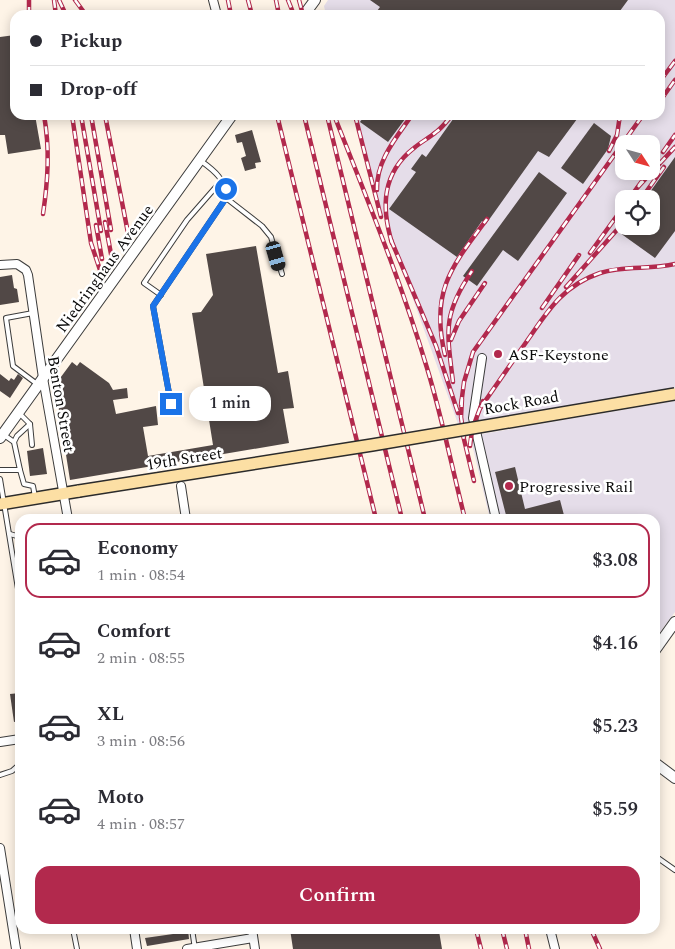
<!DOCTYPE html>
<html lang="en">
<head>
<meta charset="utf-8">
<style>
  :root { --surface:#fff; --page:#f2f2f3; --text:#2b2b33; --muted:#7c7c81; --line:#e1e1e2; --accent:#b2294d }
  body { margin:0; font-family:Spectral,serif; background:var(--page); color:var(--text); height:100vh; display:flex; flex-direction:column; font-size:19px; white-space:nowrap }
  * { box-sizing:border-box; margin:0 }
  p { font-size:16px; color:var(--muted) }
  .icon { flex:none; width:28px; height:28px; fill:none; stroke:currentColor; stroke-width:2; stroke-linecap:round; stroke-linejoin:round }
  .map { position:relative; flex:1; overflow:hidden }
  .drawer { position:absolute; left:15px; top:514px; width:645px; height:420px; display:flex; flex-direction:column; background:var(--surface); border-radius:15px; box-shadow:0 2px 12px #0003 }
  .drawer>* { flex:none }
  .top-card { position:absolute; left:10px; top:10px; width:655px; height:110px; border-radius:15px; box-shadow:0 2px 12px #0003; display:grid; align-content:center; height:110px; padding:0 20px; background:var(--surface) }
  .needle { width:32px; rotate:126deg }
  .buttons { position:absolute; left:615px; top:135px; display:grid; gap:10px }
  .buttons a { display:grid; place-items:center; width:45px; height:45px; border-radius:10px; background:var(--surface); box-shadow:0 2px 12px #0003; font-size:25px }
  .end { position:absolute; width:22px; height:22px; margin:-11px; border:6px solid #1a73e8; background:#fff; box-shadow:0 0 0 2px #fff }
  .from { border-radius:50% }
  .bubble { position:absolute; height:35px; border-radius:15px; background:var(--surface); box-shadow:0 2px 12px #0003; font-size:16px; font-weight:600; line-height:35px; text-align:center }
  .car { position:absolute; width:15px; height:30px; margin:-15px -8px; border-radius:6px; box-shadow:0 0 4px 1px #0007; background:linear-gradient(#222 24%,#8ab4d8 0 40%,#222 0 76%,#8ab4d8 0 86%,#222 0) }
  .top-card b { display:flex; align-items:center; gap:18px; height:48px; font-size:19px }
  .top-card b+b { border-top:1px solid var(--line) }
  .top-card i { width:12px; height:12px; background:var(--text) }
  ul { padding:9px 0 0; list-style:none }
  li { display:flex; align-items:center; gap:15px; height:75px; margin:0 10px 8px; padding:0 10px; border:2px solid transparent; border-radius:15px }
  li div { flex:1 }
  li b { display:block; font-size:19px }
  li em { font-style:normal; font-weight:600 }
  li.current { border-color:var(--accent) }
  li>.icon { width:45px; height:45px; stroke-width:1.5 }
  .action { display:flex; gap:10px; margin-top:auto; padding:10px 20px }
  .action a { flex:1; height:58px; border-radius:15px; background:var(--accent); color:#fff; font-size:20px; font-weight:600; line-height:58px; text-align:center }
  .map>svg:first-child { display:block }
  .industrial { fill:#e5dde9; fill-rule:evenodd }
  .building { fill:#514846 }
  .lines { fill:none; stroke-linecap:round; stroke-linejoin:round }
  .service-casing { stroke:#3c3c3c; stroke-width:6 }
  .minor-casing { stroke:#3c3c3c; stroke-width:10 }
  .tertiary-casing { stroke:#3c3c3c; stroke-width:12 }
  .secondary-casing { stroke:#2b2b2b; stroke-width:14 }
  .service { stroke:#fff; stroke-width:4 }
  .minor { stroke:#fff; stroke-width:8 }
  .tertiary { stroke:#fff; stroke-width:10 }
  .secondary { stroke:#fcdfa4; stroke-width:11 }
  .rail-casing { stroke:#b2294d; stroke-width:4.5 }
  .rail { stroke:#fff; stroke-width:2.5; stroke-dasharray:8; stroke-linecap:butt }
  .secondary-bridge-casing { stroke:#2b2b2b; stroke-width:14; stroke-linecap:butt }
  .secondary-bridge { stroke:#fcdfa4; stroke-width:11 }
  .route { stroke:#1a73e8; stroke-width:6 }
  .poi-dot { fill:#b2294d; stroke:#fff; stroke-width:2 }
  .labels { text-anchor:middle; stroke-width:5; stroke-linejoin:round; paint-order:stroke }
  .street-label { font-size:16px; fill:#090909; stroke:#fff }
  .poi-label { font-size:16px; fill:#090909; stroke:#fff; text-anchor:start }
</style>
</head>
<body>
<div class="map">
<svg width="675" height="949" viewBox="0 0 675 949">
  <rect width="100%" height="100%" fill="#fef4e7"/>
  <g class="industrial">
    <path d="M328,0H675V388L458,424L373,188L353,115H660V15H326L324,6ZM624,144H651V171H624ZM624,199H651V226H624Z"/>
    <path d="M675,401V612L655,639V519H490L470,436Z"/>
  </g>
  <g class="building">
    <path d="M370,0H628L617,15H374L380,7Z"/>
    <path d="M15,35V115H35L41,149L8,154L5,135H0V37Z"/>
    <path d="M365,115H408L388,142L360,122Z"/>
    <path d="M456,115H580L549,157L538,151L486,224L482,221L457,257L389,209L416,172L411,169L422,154L426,157Z"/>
    <path d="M594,123L611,136L608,149L583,184L561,168Z"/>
    <path d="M252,130L261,162L255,163L256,168L245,171L241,158L246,156L242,142L237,143L235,135Z"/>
    <path d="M675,157V231L655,258L620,233L625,226H651V199H645Z"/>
    <path d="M539,172L567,193L518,261L503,250L477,286L463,276Z"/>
    <path d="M256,246L278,373L288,371L294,408L283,409L289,443L70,480L55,385L72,362L77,366L80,362L109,383L113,390L127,388L128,398L113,400L116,414L156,406L158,425L143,427L148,456L213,445L192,313L201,312L213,295L206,254Z"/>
    <path d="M12,275L14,288L17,289L19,302L0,305V277Z"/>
    <path d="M0,374L9,381L11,378L14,380L18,374L23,378L10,398L0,391Z"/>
    <path d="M43,448L47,474L30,476L27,451Z"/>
    <path d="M515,467L525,509L560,500L565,519H507L495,472Z"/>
    <path d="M20,693V721L14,722L10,694Z"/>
    <path d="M179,929H188L189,939L147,946L145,938L180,933Z"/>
    <path d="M290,929H431L432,932L439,931L442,949H293Z"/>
  </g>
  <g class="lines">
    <g class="service-casing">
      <g id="service">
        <path d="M226,198L262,226L271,237L282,274"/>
        <path d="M161,295L144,283L187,220L222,180"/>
        <path d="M33,313L6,318L13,366L37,384"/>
        <path d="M171,404L153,306L226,198C226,180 215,171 201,161"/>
        <path d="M20,414L30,424L32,445"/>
        <path d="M4,435L14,442L20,470"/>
        <path d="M14,442L17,436L30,424"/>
        <path d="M0,470H20L24,484L33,486L35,497"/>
        <path d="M0,479L20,601"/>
        <path d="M10,534L20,537"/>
        <path d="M0,775L12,771L20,764"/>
        <path d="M655,856L675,870"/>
        <path d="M73,929L77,949"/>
        <path d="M192,929L195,949"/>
        <path d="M134,931L146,929"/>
      </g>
    </g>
    <g class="minor-casing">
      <g id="minor">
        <path d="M213,0L217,15"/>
        <path d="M0,265L17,264L26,270L28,275L43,378L68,519"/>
        <path d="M482,358L473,418L496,519"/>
        <path d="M181,486L186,519"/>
        <path d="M0,742L20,739"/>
        <path d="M0,848L16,949"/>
        <path d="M134,929L137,949"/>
        <path d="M252,929L255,949"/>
        <path d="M550,929L555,949"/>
        <path d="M187,949L253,938"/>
      </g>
    </g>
    <g class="tertiary-casing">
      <g id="tertiary">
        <path d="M304,15L315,0"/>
        <path d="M0,438L232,115"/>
        <path d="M655,650L675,622"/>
        <path d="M655,763L675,778"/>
      </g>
    </g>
    <g class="secondary-casing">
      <path id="secondary" d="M0,504L79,491"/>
    </g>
    <use href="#service" class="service"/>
    <use href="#minor" class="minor"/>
    <use href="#tertiary" class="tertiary"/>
    <use href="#secondary" class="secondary"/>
    <g class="rail-casing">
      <g id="rail">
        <path d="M54,0L56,15"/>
        <path d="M59,0L66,15"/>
        <path d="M75,0L86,15"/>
        <path d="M228,0L231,15"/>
        <path d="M248,0L252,15"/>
        <path d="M276,0L279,15"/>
        <path d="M288,0L294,15"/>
        <path d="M299,0L303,15"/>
        <path d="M29,15V0"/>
        <path d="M660,81L675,61"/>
        <path d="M660,101L675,80"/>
        <path d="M72,115L91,243L100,270"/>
        <path d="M81,115L101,231"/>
        <path d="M91,115L111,230"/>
        <path d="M105,115L128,233"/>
        <path d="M277,115L376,519"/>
        <path d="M304,115L402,519"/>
        <path d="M327,115L425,519"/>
        <path d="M334,115C367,199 401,281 427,368C442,417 452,468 465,519"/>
        <path d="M355,115L381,217"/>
        <path d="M609,151L617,135L620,115"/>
        <path d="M663,152L675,135"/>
        <path d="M638,187L675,147"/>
        <path d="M377,190C376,161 396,138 412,115"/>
        <path d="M629,199L642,181"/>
        <path d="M641,199L664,167"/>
        <path d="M43,214C48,180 50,149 44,115"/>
        <path d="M105,222L111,254"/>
        <path d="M96,225L102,259"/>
        <path d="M391,240L436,346L458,413"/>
        <path d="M392,243C381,207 382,173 414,148C421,142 429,138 436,132C442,128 447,121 452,115"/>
        <path d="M590,253L624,206"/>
        <path d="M566,287L624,222"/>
        <path d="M542,308L579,255"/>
        <path d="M451,340L459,321L485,283"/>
        <path d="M445,355C430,292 451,267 487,219"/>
        <path d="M453,382C447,332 442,315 472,271"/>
        <path d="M462,399L461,417L464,437"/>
        <path d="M461,405L464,382L473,352L643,115"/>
        <path d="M481,407C494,388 508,368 522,348C545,316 559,287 600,273C624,265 650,270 675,264"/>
        <path d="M462,431L474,481"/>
        <path d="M470,446C471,430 477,416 483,401"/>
        <path d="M476,929L481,949"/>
        <path d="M502,929L507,949"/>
        <path d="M525,929L529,949"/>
        <path d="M591,929L600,949"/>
      </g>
    </g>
    <use href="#rail" class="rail"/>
    <g class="secondary-bridge-casing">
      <path id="secondary-bridge" d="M79,491L372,445L675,394"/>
    </g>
    <use href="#secondary-bridge" class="secondary-bridge"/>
  </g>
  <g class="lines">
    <path class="route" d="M171,404L153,306L226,198V189"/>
  </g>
  <g class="poi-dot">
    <circle cx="498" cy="354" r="5"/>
    <circle cx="509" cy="486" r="5"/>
  </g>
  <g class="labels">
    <g class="street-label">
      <text transform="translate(104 268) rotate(-54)" y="6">Niedringhaus Avenue</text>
      <text transform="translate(521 402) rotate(-10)" y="6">Rock Road</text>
      <text transform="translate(62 404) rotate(80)" y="6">Benton Street</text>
      <text transform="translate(184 458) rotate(-9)" y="6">19th Street</text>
    </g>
    <g class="poi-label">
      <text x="508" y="360">ASF-Keystone</text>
      <text x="519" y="492">Progressive Rail</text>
    </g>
  </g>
</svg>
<div class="buttons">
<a><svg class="needle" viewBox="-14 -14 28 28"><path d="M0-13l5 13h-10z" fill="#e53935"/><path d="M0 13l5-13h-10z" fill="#7c7c81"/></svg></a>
<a><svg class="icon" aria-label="locate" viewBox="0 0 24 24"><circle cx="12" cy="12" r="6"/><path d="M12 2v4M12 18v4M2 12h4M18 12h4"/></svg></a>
</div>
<i class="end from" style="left:226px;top:189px"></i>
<i class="end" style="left:171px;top:404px"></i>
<div class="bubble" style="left:189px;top:386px;width:82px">1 min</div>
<i class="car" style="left:276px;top:256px;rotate:164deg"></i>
<div class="top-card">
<b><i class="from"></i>Pickup</b>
<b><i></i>Drop-off</b>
</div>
<section class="drawer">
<ul>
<li class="current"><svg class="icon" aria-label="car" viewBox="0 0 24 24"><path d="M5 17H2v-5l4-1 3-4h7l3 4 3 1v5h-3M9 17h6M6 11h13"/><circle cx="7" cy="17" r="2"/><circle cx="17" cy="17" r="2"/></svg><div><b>Economy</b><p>1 min · 08:54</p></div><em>$3.08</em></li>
<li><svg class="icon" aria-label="car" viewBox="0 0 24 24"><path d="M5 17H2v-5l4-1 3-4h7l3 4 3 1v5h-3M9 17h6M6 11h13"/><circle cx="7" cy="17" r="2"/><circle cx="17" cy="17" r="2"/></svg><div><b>Comfort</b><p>2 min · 08:55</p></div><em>$4.16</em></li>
<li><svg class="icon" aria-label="car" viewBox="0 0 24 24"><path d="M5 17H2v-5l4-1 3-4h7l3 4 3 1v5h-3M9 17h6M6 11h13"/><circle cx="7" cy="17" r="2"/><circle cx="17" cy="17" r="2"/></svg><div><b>XL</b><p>3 min · 08:56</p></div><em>$5.23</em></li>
<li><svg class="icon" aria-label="car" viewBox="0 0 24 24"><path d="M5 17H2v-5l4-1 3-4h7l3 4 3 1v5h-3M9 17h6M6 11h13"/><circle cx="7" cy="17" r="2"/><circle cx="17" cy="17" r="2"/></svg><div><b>Moto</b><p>4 min · 08:57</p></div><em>$5.59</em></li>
</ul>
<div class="action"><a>Confirm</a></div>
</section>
</div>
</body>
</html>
